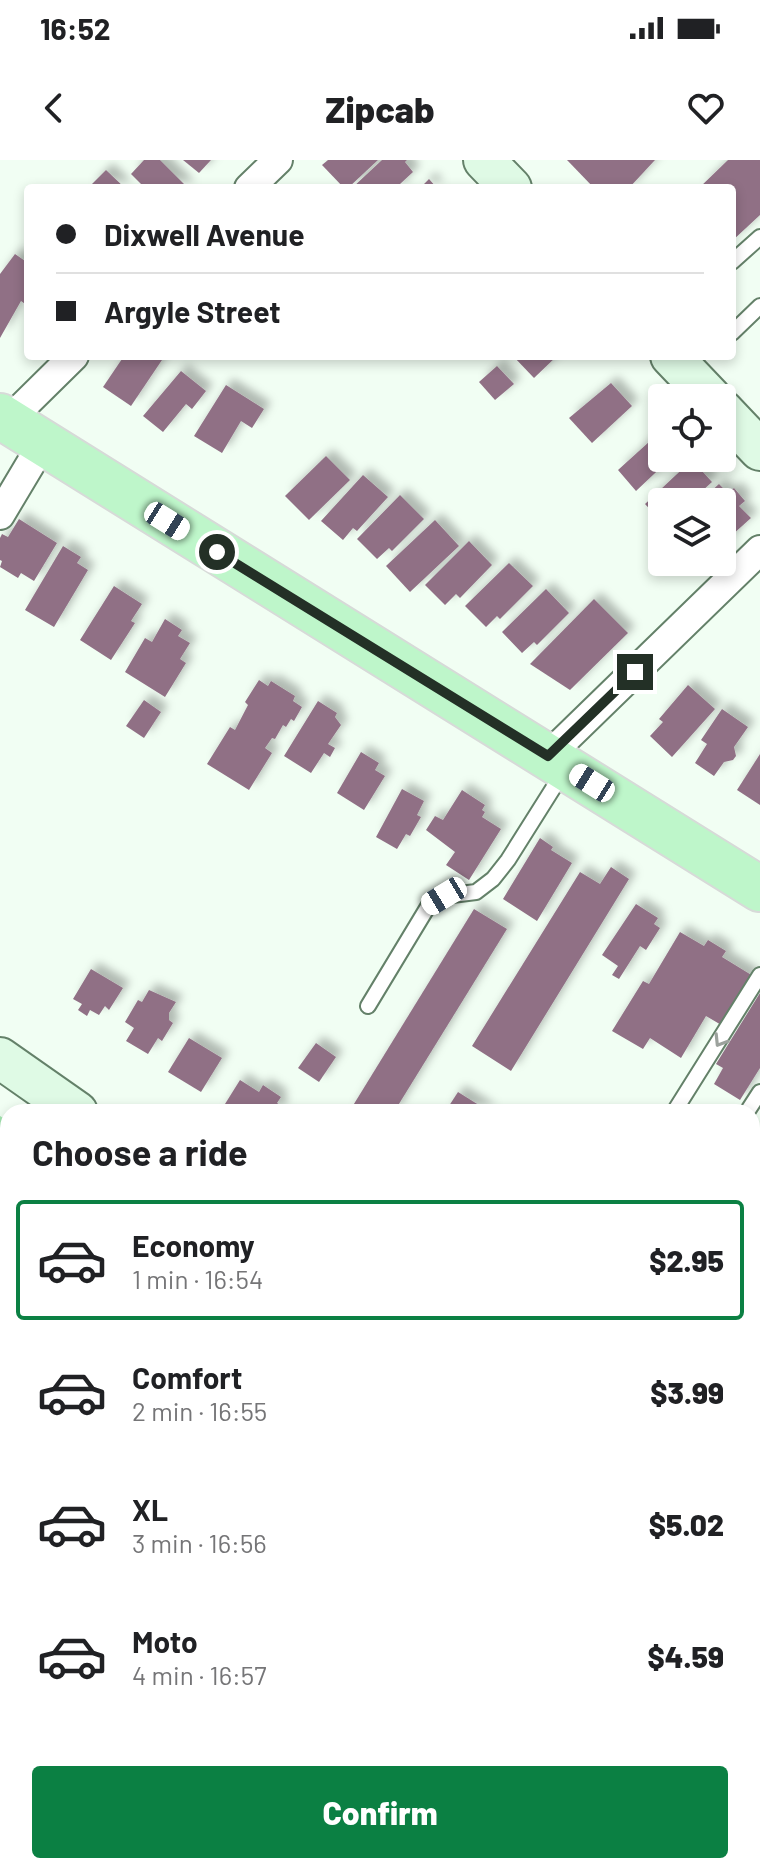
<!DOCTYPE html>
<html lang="en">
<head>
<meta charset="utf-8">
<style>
  :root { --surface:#fff; --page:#f6f6f6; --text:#202124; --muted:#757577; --line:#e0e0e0; --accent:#0b8043 }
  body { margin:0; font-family:Barlow,sans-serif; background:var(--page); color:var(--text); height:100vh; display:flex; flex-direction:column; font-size:30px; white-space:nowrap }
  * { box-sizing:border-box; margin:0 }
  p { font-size:26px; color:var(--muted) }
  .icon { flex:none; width:44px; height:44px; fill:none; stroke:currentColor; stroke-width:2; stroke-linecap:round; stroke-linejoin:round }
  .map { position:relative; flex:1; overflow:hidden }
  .side { position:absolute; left:0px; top:944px; width:760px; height:770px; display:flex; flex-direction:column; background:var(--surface); border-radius:24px 24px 0 0; box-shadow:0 4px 12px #0003 }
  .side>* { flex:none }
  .top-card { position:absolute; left:24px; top:24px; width:712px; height:176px; border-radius:8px; box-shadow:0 4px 12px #0003; display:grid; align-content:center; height:176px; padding:0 32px; background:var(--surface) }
  .controls { position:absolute; left:648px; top:224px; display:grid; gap:16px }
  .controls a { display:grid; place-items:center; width:88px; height:88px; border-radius:8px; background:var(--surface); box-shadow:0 4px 12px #0003; font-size:40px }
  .end { position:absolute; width:36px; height:36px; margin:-18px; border:10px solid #233026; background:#fff; box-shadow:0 0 0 4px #fff }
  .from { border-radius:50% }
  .car { position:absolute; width:24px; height:48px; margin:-24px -12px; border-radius:10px; box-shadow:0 0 6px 2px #0007; background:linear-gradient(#fff 24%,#345 0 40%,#fff 0 76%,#345 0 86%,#fff 0) }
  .top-card b { display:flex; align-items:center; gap:28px; height:76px; font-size:30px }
  .top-card b+b { border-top:2px solid var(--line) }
  .top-card i { width:20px; height:20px; background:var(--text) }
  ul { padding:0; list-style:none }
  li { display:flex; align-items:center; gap:24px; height:120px; margin:0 16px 12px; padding:0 16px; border:4px solid transparent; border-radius:8px }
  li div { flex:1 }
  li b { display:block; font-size:30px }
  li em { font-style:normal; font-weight:800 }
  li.current { border-color:var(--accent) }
  li>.icon { width:72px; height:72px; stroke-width:1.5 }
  h2 { padding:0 32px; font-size:36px; line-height:96px }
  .button { display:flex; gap:16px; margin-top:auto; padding:16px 32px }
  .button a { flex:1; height:92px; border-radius:8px; background:var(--accent); color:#fff; font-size:32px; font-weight:800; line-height:92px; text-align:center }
  .status { display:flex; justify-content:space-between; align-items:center; height:56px; padding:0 40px; background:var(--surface); direction:ltr }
  .status svg { height:22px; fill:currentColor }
  header { display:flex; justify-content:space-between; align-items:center; height:104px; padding:0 32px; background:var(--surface); font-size:36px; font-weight:800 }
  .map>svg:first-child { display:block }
  .green { fill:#a4e7b1 }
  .water { fill:#7acd8c }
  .building { fill:#907085; filter:url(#shadow) }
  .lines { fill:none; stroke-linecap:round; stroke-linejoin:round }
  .lane-casing { stroke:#648169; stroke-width:18 }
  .street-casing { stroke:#648169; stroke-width:32 }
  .secondary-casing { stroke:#648169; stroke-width:44 }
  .primary-casing { stroke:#d7dad8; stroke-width:48 }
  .lane { stroke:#fff; stroke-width:14 }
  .street { stroke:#fff; stroke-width:28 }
  .secondary { stroke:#dffae5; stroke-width:40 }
  .primary { stroke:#bef6ca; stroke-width:44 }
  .oneway { stroke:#9ca29d }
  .route { stroke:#233026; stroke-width:10 }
</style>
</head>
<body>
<div class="status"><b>16:52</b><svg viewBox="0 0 49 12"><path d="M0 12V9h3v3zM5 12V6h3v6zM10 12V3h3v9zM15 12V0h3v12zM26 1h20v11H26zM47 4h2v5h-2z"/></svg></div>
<header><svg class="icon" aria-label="back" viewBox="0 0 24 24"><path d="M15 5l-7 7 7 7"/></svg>Zipcab<svg class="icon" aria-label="heart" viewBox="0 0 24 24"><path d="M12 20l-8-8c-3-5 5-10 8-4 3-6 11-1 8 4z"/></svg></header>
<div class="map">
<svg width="760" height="1713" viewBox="0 0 760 1713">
  <defs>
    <filter id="shadow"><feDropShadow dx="7" dy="-7" stdDeviation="4" flood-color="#0004"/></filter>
  </defs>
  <rect width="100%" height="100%" fill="#f1fef3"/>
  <path class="green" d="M0,956L8,961V1706H612L607,1713H0Z"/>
  <path class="water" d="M0,1168L8,1171V1335L0,1328Z"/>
  <g class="building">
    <path d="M144,0H160L188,28H145L131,14Z"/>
    <path d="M183,0H211L199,13Z"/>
    <path d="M328,0H378L348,28H344L322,5Z"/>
    <path d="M382,0H407L405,2L413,12L400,24L403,28H352Z"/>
    <path d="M567,0H655L629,28H594Z"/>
    <path d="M728,0H760V55L732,81V28H699Z"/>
    <path d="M106,10L125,28H88Z"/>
    <path d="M429,19L437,28H419L424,24Z"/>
    <path d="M15,94L28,103V146L21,141L0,178V114Z"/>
    <path d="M124,196L164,197L131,246L103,227Z"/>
    <path d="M513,196H557L534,218Z"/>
    <path d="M497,206L514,224L495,240L479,222Z"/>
    <path d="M181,211L206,231L192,249L186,244L163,272L143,256Z"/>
    <path d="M611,223L632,246L592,283L569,258Z"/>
    <path d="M226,225L264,249L252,268L241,261L222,293L194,276Z"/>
    <path d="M660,272L662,274V298H671L636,331L618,310Z"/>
    <path d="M326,296L350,320L309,360L285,336Z"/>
    <path d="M692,300L712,322L690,342H662V362L645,344Z"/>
    <path d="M363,315L388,337L357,371L353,368L343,380L321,361Z"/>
    <path d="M719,324L728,333L734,328L745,341L739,346L751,358L722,384V342H699Z"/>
    <path d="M400,335L424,359L392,391L389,388L377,399L357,379Z"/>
    <path d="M19,359L57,383L34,421L21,413L18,418L0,407L2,401L0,400V378L2,374L8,377Z"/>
    <path d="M435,360L459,386L410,432L386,406Z"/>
    <path d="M469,381L492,405L460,438L456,434L445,445L425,425Z"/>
    <path d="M63,386L81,397L77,403L88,410L54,467L25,450Z"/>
    <path d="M671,402H703L692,412L686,406L680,411Z"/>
    <path d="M509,403L533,426L500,459L497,456L486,467L465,446Z"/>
    <path d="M114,426L142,444L131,461L135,463L111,500L80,480Z"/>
    <path d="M546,429L569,453L537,485L534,482L522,493L502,472Z"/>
    <path d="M594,439L628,473L570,530L530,504Z"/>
    <path d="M165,459L182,470L178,476L190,483L180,499L186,503L165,537L125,512L145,478L152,482Z"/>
    <path d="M259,520L268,526L271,521L295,536L293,541L302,547L294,561L291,559L286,567L283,565L275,579L272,578L265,588L272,593L249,630L207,604L230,567L235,570L248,545L245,542Z"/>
    <path d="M688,525L715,549L672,597L650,576L663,562L659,559Z"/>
    <path d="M144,540L161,552L144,578L126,566Z"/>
    <path d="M318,541L337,553L335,557L341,565L328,584L335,588L330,597L324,593L311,613L284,596Z"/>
    <path d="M722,549L748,567L734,587L736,596L733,600L724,602L714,616L695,603L707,584L701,580Z"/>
    <path d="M361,592L379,603L375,610L385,616L364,650L337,633Z"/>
    <path d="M760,594V645L737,630Z"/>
    <path d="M402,629L424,641L417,655L421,657L410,676L406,674L397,689L376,677Z"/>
    <path d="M462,630L485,645L482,650L485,652L482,657L501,669L469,720L446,705L455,692L426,670L435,656L443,660Z"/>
    <path d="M540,678L553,687L551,690L572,703L537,761L503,739Z"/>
    <path d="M611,707L629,719L511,911L472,886L580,712L600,724Z"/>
    <path d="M636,744L658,758L654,764L660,768L646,790L640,786L619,819L612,815L618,806L602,795Z"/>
    <path d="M474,749L507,769L394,952H349Z"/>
    <path d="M680,772L704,786L708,780L726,791L722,797L753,816L723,866L706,856L681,898L650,878L643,889L612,871L643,821L649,824Z"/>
    <path d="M91,809L123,828L109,850L105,846L99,855L90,850L87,856L78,850L82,844L73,839Z"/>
    <path d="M149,830L176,842L169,853V860L173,863L162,881L158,878L148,894L126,881L134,868L125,862L138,840L142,842Z"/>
    <path d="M760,833V908L740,940L714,924L723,908L716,904Z"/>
    <path d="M189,878L222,898L201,932L168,912Z"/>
    <path d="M316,883L336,897L319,922L298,908Z"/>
    <path d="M240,920L259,932L263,925L281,937L277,943L282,946L278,952H220Z"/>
    <path d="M458,932L490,952H445Z"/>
    <path d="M760,1255V1272L752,1268Z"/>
    <path d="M752,1400L760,1406V1432L755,1436L752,1433Z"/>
    <path d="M752,1437L760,1442L758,1474L752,1470Z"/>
    <path d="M760,1625V1642L752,1634Z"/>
    <path d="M760,1667V1713H745L742,1706H752V1671Z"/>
    <path d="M174,1706H188L186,1713L173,1711Z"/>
  </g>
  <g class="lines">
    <g class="lane-casing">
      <g id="lane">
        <path d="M732,102L760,77"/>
        <path d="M732,173L760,146"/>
        <path d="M368,846L429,745L444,736L476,732L493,719L508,700L564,611"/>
        <path d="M674,952L760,815"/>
        <path d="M747,952L760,932"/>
      </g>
    </g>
    <g class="street-casing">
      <g id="street">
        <path d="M249,28L278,0"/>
        <path d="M8,261L74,196"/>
        <path d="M0,355L43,283"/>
        <path d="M548,596L760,390"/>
        <path d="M752,1560L760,1549"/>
      </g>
    </g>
    <g class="secondary-casing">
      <g id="secondary">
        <path d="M484,0L511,28"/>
        <path d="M671,196L711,238"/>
        <path d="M722,250L760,290"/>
        <path d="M0,898L77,952"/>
        <path d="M670,1706L673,1713"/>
      </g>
    </g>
    <g class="primary-casing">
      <path id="primary" d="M0,256L760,729"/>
    </g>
    <use href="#lane" class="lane"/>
    <use href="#street" class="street"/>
    <use href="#secondary" class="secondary"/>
    <use href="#primary" class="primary"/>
  </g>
  <defs><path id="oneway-chevron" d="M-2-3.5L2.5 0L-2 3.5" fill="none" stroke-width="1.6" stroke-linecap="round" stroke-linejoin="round" transform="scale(2)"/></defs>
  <use class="oneway" href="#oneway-chevron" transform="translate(720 881) rotate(122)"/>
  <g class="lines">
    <path class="route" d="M217,392L548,596L635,512"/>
  </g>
</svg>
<div class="controls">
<a><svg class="icon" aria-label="locate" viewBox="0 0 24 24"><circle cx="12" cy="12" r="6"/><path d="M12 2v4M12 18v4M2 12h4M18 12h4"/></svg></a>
<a><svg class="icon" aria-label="layers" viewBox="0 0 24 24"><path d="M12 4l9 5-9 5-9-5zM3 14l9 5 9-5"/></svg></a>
</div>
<i class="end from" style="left:217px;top:392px"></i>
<i class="end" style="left:635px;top:512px"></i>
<i class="car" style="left:167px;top:361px;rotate:122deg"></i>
<i class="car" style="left:592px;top:623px;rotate:302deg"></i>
<i class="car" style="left:444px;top:736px;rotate:239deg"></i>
<div class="top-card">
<b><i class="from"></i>Dixwell Avenue</b>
<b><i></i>Argyle Street</b>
</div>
<section class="side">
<h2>Choose a ride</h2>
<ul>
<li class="current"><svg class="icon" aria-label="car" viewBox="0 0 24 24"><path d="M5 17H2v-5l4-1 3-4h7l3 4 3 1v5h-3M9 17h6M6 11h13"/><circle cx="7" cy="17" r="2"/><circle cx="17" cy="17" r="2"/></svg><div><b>Economy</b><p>1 min · 16:54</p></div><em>$2.95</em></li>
<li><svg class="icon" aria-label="car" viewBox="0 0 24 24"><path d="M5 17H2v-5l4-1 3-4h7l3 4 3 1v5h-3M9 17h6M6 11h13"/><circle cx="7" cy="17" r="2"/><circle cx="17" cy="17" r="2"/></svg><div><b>Comfort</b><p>2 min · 16:55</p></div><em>$3.99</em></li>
<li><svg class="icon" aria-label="car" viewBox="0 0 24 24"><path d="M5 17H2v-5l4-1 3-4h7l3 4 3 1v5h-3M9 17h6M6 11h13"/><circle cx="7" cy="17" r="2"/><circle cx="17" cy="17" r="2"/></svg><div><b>XL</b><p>3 min · 16:56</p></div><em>$5.02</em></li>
<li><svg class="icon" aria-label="car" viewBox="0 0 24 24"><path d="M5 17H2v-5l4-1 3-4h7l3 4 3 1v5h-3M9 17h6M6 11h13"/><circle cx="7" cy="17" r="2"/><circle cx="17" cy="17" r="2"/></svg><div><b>Moto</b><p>4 min · 16:57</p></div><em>$4.59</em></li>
</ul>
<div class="button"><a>Confirm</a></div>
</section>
</div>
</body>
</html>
